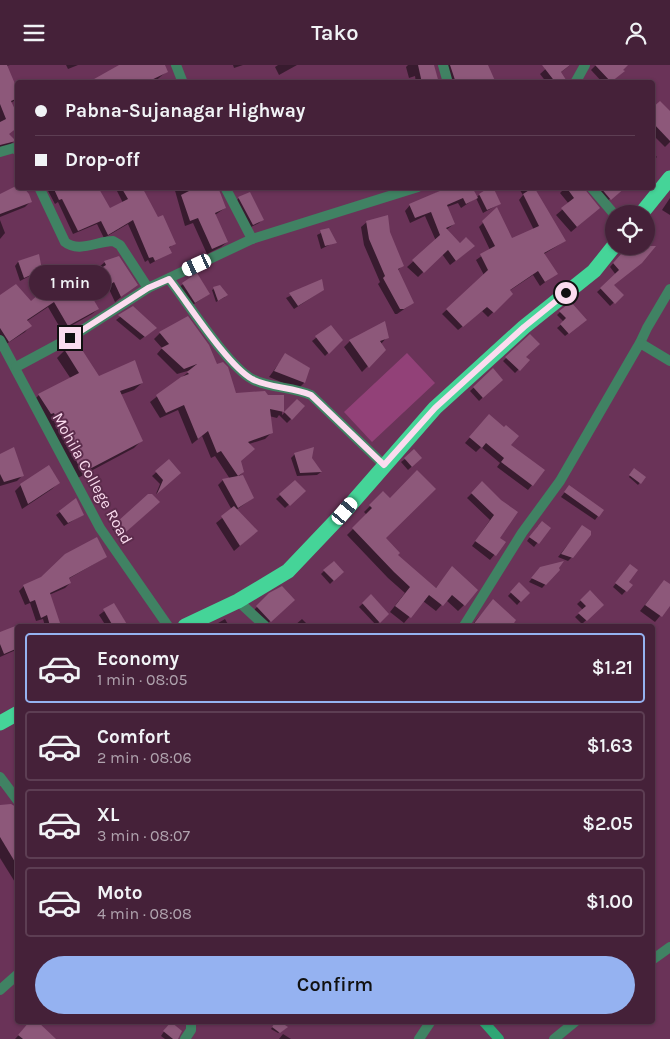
<!DOCTYPE html>
<html lang="en">
<head>
<meta charset="utf-8">
<style>
  :root { --surface:#452139; --page:#4f2e44; --text:#f1f3f6; --muted:#b0a3ae; --line:#5d3e53; --accent:#95b2f1 }
  body { margin:0; font-family:Karla,sans-serif; background:var(--page); color:var(--text); height:100vh; display:flex; flex-direction:column; font-size:19px; white-space:nowrap }
  * { box-sizing:border-box; margin:0 }
  p { font-size:16px; color:var(--muted) }
  .icon { flex:none; width:28px; height:28px; fill:none; stroke:currentColor; stroke-width:2; stroke-linecap:round; stroke-linejoin:round }
  .map { position:relative; flex:1; overflow:hidden }
  .panel { position:absolute; left:15px; top:559px; width:640px; height:400px; display:flex; flex-direction:column; background:var(--surface); border-radius:5px; box-shadow:0 1px 4px #0004,0 0 0 1px var(--line) }
  .panel>* { flex:none }
  .hud { position:absolute; left:15px; top:15px; width:640px; height:110px; border-radius:5px; box-shadow:0 1px 4px #0004,0 0 0 1px var(--line); display:grid; align-content:center; height:110px; padding:0 20px; background:var(--surface) }
  .tools { position:absolute; left:605px; top:140px; display:grid; gap:10px }
  .tools a { display:grid; place-items:center; width:50px; height:50px; border-radius:50%; background:var(--surface); box-shadow:0 1px 4px #0004,0 0 0 1px var(--line); font-size:25px }
  .end { position:absolute; width:22px; height:22px; margin:-11px; border:6px solid #fbdcef; background:#111; box-shadow:0 0 0 2px #111 }
  .from { border-radius:50% }
  .bubble { position:absolute; height:35px; border-radius:18px; background:var(--surface); box-shadow:0 1px 4px #0004,0 0 0 1px var(--line); font-size:16px; font-weight:600; line-height:35px; text-align:center }
  .car { position:absolute; width:15px; height:30px; margin:-15px -8px; border-radius:6px; box-shadow:0 0 4px 1px #0007; background:linear-gradient(#fff 24%,#345 0 40%,#fff 0 76%,#345 0 86%,#fff 0) }
  .hud b { display:flex; align-items:center; gap:18px; height:48px; font-size:19px }
  .hud b+b { border-top:1px solid var(--line) }
  .hud i { width:12px; height:12px; background:var(--text) }
  ul { padding:9px 0 0; list-style:none }
  li { display:flex; align-items:center; gap:15px; height:70px; margin:0 10px 8px; padding:0 10px; border:2px solid var(--line); border-radius:5px }
  li div { flex:1 }
  li b { display:block; font-size:19px }
  li em { font-style:normal; font-weight:600 }
  li.current { border-color:var(--accent) }
  li>.icon { width:45px; height:45px; stroke-width:1.5 }
  .cta { display:flex; gap:10px; margin-top:auto; padding:10px 20px }
  .cta a { flex:1; height:58px; border-radius:30px; background:var(--accent); color:#111; font-size:20px; font-weight:600; line-height:58px; text-align:center }
  header { display:flex; justify-content:space-between; align-items:center; height:65px; padding:0 20px; background:var(--surface); font-size:22px; font-weight:600 }
  .map>svg:first-child { display:block }
  .built { fill:#6a3358; fill-rule:evenodd }
  .water { fill:#924178 }
  .shadow { fill:#0007 }
  .building { fill:#8d587a }
  .lines { fill:none; stroke-linecap:round; stroke-linejoin:round }
  .street { stroke:#408263; stroke-width:10 }
  .secondary { stroke:#2fa675; stroke-width:10 }
  .highway { stroke:#45d498; stroke-width:15 }
  .route { stroke:#fbdcef; stroke-width:6 }
  .labels { text-anchor:middle; stroke-width:4; stroke-linejoin:round; paint-order:stroke }
  .street-label { font-size:16px; fill:#fbdcef; stroke:#5c2c4c }
</style>
</head>
<body>
<header><svg class="icon" aria-label="menu" viewBox="0 0 24 24"><path d="M4 6h16M4 12h16M4 18h16"/></svg>Tako<svg class="icon" aria-label="person" viewBox="0 0 24 24"><circle cx="12" cy="8" r="4"/><path d="M4 21q1-7 8-7t8 7"/></svg></header>
<div class="map">
<svg width="670" height="974" viewBox="0 0 670 974">
  <rect width="100%" height="100%" fill="#5c2c4c"/>
  <path class="built" d="M0,0H670V974H0ZM18,18H652V122H18ZM614,149H646V181H614ZM18,561H652V956H18Z"/>
  <path class="water" d="M407,288L435,318L372,377L344,347Z"/>
  <g class="shadow">
    <path d="M0,0H10L6,1L18,33L11,38L8,70L14,76L9,81L0,84Z"/>
    <path d="M66,0H78L68,4Z"/>
    <path d="M122,0H164L166,7L153,18H89Z"/>
    <path d="M233,0H243L234,3Z"/>
    <path d="M278,0H297L279,10L275,2Z"/>
    <path d="M408,0H429L437,18H416L415,11L409,13L406,2Z"/>
    <path d="M447,0H486L493,18H448Z"/>
    <path d="M550,0H570L560,8L566,18H547L540,9Z"/>
    <path d="M596,0H626L610,18H603L591,5Z"/>
    <path d="M652,44L670,48V77L665,82L652,69Z"/>
    <path d="M652,87L657,92L652,96Z"/>
    <path d="M18,122L30,137L25,142L0,152V130Z"/>
    <path d="M49,122H82L109,144L123,138L115,122H144L142,125L157,154L174,178L168,184L170,188L150,199L148,195L145,197L128,159L104,173L97,159L73,169L58,137L55,139L47,124Z"/>
    <path d="M174,122H216L225,143L215,150L227,177L221,182L207,189L193,158L185,161Z"/>
    <path d="M362,122H371L363,125Z"/>
    <path d="M389,122H399L389,126Z"/>
    <path d="M449,122L476,133L479,130L499,139L483,148L476,133L461,143L458,138L447,142L454,159L446,165L468,186L450,200L442,189L418,212L407,202L436,176L425,151L410,158L405,146L410,140Z"/>
    <path d="M518,122H532L565,176L544,189L556,209L540,221L533,210L509,226L512,229L488,252L482,246L458,265L442,249L484,210L476,195L490,185L479,162L497,144L511,175L534,165L519,135L523,130Z"/>
    <path d="M566,122H582L592,149L571,167L556,150L569,139L560,128Z"/>
    <path d="M600,122H624L606,137L597,126Z"/>
    <path d="M239,133L262,155L259,158L249,163L235,137Z"/>
    <path d="M670,133V150L662,145Z"/>
    <path d="M0,155L5,168L0,174Z"/>
    <path d="M367,157L389,168L402,201L397,206L413,238L397,249H395L378,219L380,217L364,180L361,162Z"/>
    <path d="M329,164L335,177L321,184L317,170Z"/>
    <path d="M646,180L651,185L613,220L622,230L610,241L597,227L616,210L610,202L628,181Z"/>
    <path d="M38,191L41,205L20,216L15,201L18,197Z"/>
    <path d="M105,197L136,220L115,237L108,222L91,233L98,244L92,249L62,266L48,242L27,256L30,261L25,267L3,281L0,277V231L31,238L68,235L84,226L80,219L101,205L99,202Z"/>
    <path d="M197,210L209,229L191,241L179,222Z"/>
    <path d="M321,215L323,225L294,244L286,233Z"/>
    <path d="M220,221L225,232L216,237L212,225Z"/>
    <path d="M133,242L152,266L140,275L116,255Z"/>
    <path d="M560,247L582,258L565,271L557,263L564,257L557,250Z"/>
    <path d="M187,253L236,330L283,331L282,350L297,336L304,341L287,358L279,350L277,353L269,351L271,368L265,374L249,379L240,396L243,407L237,413L253,433L236,445L257,466L234,486L216,458L232,445L218,420L223,415L230,414L215,391L211,393L202,371L192,379L178,345L160,353L150,337L191,305L177,309L157,289L162,283L154,274L160,268Z"/>
    <path d="M384,258L387,272L381,279L384,285L362,307L344,282L350,276Z"/>
    <path d="M330,262L342,275L325,291L312,276Z"/>
    <path d="M530,271L524,292L528,295L515,308L503,296Z"/>
    <path d="M65,285L99,313L142,318L134,325L120,330L142,375L134,383L74,415L31,338L39,330L71,314L57,293Z"/>
    <path d="M286,289L309,303L304,318L298,324L269,312Z"/>
    <path d="M493,305L501,315L479,336L470,326Z"/>
    <path d="M484,356L510,380L532,420L528,425L497,402L500,398L481,382L476,387L465,378Z"/>
    <path d="M295,389L311,393L321,407L317,410L297,411L291,393Z"/>
    <path d="M0,391L23,410L17,416L0,421Z"/>
    <path d="M421,393L408,405L401,397L405,394Z"/>
    <path d="M169,396L176,411L156,429L160,419L152,411Z"/>
    <path d="M634,404L644,412L638,420L629,412Z"/>
    <path d="M295,417L304,426L285,443L276,434Z"/>
    <path d="M58,418L52,424L22,444L15,426L21,420Z"/>
    <path d="M482,418L500,436L498,473L504,478L490,495L472,481L490,455L467,433Z"/>
    <path d="M569,422L598,451L595,455L561,432Z"/>
    <path d="M383,428L385,473L396,490L435,524L452,503L464,540L458,546L446,535L436,546L423,536L404,558L390,547L405,528L388,513L347,470L367,450L364,447Z"/>
    <path d="M149,430L152,443L120,472L112,464Z"/>
    <path d="M60,447L82,450L64,461L56,450Z"/>
    <path d="M538,461L549,463L534,482L527,476Z"/>
    <path d="M579,466L572,492L568,496L558,492Z"/>
    <path d="M106,492L68,514L70,518L65,523L49,530L60,561H45L43,554L36,556L30,538L25,540L19,526L24,521Z"/>
    <path d="M333,497L342,507L330,519L321,509Z"/>
    <path d="M557,504L559,505L542,523L529,517L537,507Z"/>
    <path d="M627,504V517L631,520L622,530L613,522Z"/>
    <path d="M664,516L670,521V539L655,557L640,546Z"/>
    <path d="M519,519L528,528L517,540L508,531Z"/>
    <path d="M590,527L602,540L582,559L575,552L583,545L577,539Z"/>
    <path d="M270,529L293,534L265,561L251,548Z"/>
    <path d="M371,531L388,549L376,560L359,542Z"/>
    <path d="M493,536L515,556L510,561H471Z"/>
    <path d="M114,539L126,560L125,561H106L99,550Z"/>
    <path d="M225,554L229,561H213Z"/>
    <path d="M302,554L309,561H294Z"/>
    <path d="M18,562V584L0,592V569Z"/>
    <path d="M0,740L18,745V822L0,793Z"/>
    <path d="M32,956L47,974H15Z"/>
    <path d="M102,956H110L106,960Z"/>
    <path d="M275,958L286,963L278,968L271,964Z"/>
    <path d="M167,962L177,974H165L161,971Z"/>
    <path d="M283,969L291,974H279Z"/>
  </g>
  <g class="building">
    <path d="M0,0H7L18,26V33L11,36L18,51V62L9,69L16,76L0,80V57L6,54L0,39Z"/>
    <path d="M119,0H165L168,7L145,18H87Z"/>
    <path d="M418,0H434L439,18H422Z"/>
    <path d="M450,0H488L496,18H456Z"/>
    <path d="M542,0H570L561,7L568,18H556Z"/>
    <path d="M595,0H628L623,5L625,6L611,17Z"/>
    <path d="M660,36L670,46V76L652,57V43Z"/>
    <path d="M18,120V122H23L29,129L32,137L0,149V129Z"/>
    <path d="M53,122H98L110,143L128,134L121,122H142L158,152L163,150L176,179L169,182L172,188L155,196L153,192L149,193L133,155L108,170L101,156L78,166L62,134L59,135Z"/>
    <path d="M197,122H218L226,143L215,148L228,177L212,184L198,153L190,156L181,130Z"/>
    <path d="M449,122H472L478,133L466,139L463,133L447,140L455,159L446,163L460,178L466,172L475,181L456,196L448,185L424,208L412,195L440,170L431,147L415,153L409,139Z"/>
    <path d="M490,122H493L501,139L487,145L479,129Z"/>
    <path d="M534,122L566,176L544,188L558,209L545,217L538,206L510,225L513,229L494,248L487,242L463,262L446,244L488,205L480,189L495,181L482,156L497,142L512,173L539,161L523,129Z"/>
    <path d="M566,122H583L600,143L577,162L561,143L574,133Z"/>
    <path d="M600,122H626L611,135Z"/>
    <path d="M250,127L264,155L253,160L238,132Z"/>
    <path d="M388,150L390,167L404,201L398,204L414,238L404,244H400L383,213L385,211L369,174L366,156Z"/>
    <path d="M329,163L337,178L325,181L320,165Z"/>
    <path d="M628,181H656L642,198L614,220L624,230L615,239L600,223L619,205L613,198Z"/>
    <path d="M39,189L42,205L24,213L18,196Z"/>
    <path d="M119,191L138,220L121,232L114,217L92,232L99,244L68,261L54,237L27,255L32,261L9,277L0,263V230L16,219L31,236L56,214L68,233L90,222L85,213L106,200L104,196Z"/>
    <path d="M197,208L210,229L195,238L182,218Z"/>
    <path d="M322,214L324,225L298,241L289,228Z"/>
    <path d="M220,220L228,230L218,236L213,222Z"/>
    <path d="M571,237L587,255L569,269L560,259L566,253L559,246Z"/>
    <path d="M133,241L157,263L145,272L118,250Z"/>
    <path d="M188,251L209,280L217,299L223,297L228,302L236,328L265,326L268,330H284V347L270,344L273,368L248,377L255,384L241,396L244,407L238,411L221,386L217,388L208,366L198,374L184,340L166,348L156,330L181,312L189,309L187,307L197,299L184,304L161,283L169,279L159,267Z"/>
    <path d="M385,256L389,273L380,276L386,285L369,303L349,275Z"/>
    <path d="M331,260L343,275L329,289L315,271Z"/>
    <path d="M530,269L540,279L526,292L530,295L520,306L505,292Z"/>
    <path d="M77,277L99,311L135,295L143,318L120,326L143,376L82,408L54,348L51,349L38,329L79,308L64,284Z"/>
    <path d="M285,288L310,303L305,318L274,306Z"/>
    <path d="M493,303L503,315L483,333L473,322Z"/>
    <path d="M297,334L305,341L292,355L284,347Z"/>
    <path d="M489,349L504,362L506,360L519,371L511,380L545,405L533,421L501,397L504,393L486,378L482,383L469,372Z"/>
    <path d="M14,382L24,411L4,417L0,409V389Z"/>
    <path d="M314,382L312,393L322,407L300,408L294,388Z"/>
    <path d="M414,384L422,393L412,402L404,393Z"/>
    <path d="M169,394L181,408L157,429L163,415L155,406Z"/>
    <path d="M49,400L60,418L28,439L20,419Z"/>
    <path d="M634,403L646,412L641,419L629,410Z"/>
    <path d="M417,405L436,424L386,473L400,488L398,490L436,523L452,501L478,525L465,541L452,530L443,541L429,530L411,553L395,541L410,522L394,507L352,463L372,443L369,440L383,426L390,433Z"/>
    <path d="M243,410L254,433L238,443L222,414Z"/>
    <path d="M295,415L306,426L290,441L279,429Z"/>
    <path d="M482,416L501,435L518,447L500,473L506,477L496,491L475,476L494,450L471,428Z"/>
    <path d="M569,420L604,445L599,452L564,427Z"/>
    <path d="M148,429H152L160,437L126,467L117,457Z"/>
    <path d="M76,433L84,450L68,458L59,446Z"/>
    <path d="M234,441L258,466L240,481L221,451Z"/>
    <path d="M542,456L551,463L539,479L529,472Z"/>
    <path d="M582,460L591,466V470L573,493L561,489Z"/>
    <path d="M97,472L107,492L69,513L71,518L50,528L61,561H50L47,550L41,553L35,535L30,537L23,520L41,512L65,489Z"/>
    <path d="M334,496L344,507L334,516L323,505Z"/>
    <path d="M564,496L559,503L560,505L546,520L531,513L540,502Z"/>
    <path d="M630,499L638,505L629,517L633,520L627,527L615,518Z"/>
    <path d="M664,515L670,519V541L662,552L645,540Z"/>
    <path d="M519,517L530,528L521,537L510,527Z"/>
    <path d="M282,521L295,535L271,557L256,541L269,528Z"/>
    <path d="M590,525L604,540L587,556L578,548L586,541L580,535Z"/>
    <path d="M371,529L389,549L380,558L362,538Z"/>
    <path d="M493,534L516,555L512,561H472Z"/>
    <path d="M114,538L128,561H113L103,544Z"/>
    <path d="M18,560V583L4,589L0,579V567Z"/>
    <path d="M11,739L18,743V802L0,772V740Z"/>
    <path d="M30,956H37L56,974H23L18,970Z"/>
    <path d="M276,956H279L288,962L280,968L272,962Z"/>
    <path d="M171,957L182,966L178,974H173L163,966Z"/>
  </g>
  <g class="lines">
    <g class="street">
      <path d="M176,0L183,18"/>
      <path d="M443,0L448,18"/>
      <path d="M575,18L585,0"/>
      <path d="M0,87L14,83L18,86"/>
      <path d="M39,122L65,177C78,188 98,176 113,176L120,180L148,223"/>
      <path d="M225,122L252,174"/>
      <path d="M591,122L614,149"/>
      <path d="M169,214C188,238 227,300 252,314C269,323 293,322 311,330L384,400"/>
      <path d="M0,275L100,463L168,561"/>
      <path d="M640,278L647,263L670,224"/>
      <path d="M16,302L70,273L148,223L252,174L418,122"/>
      <path d="M238,536L265,561"/>
      <path d="M464,561L522,468L560,416L637,283L640,278L670,296"/>
      <path d="M0,712L18,736"/>
      <path d="M652,895L670,882"/>
      <path d="M0,925L18,909"/>
      <path d="M185,974L191,965V956"/>
      <path d="M419,974L431,956"/>
      <path d="M554,974L576,956"/>
    </g>
    <path class="secondary" d="M483,956L499,974"/>
    <g class="highway">
      <path d="M641,149L670,113"/>
      <path d="M185,561L238,536L288,506L345,446L435,343L524,262L594,206L614,181"/>
      <path d="M0,658L18,648"/>
    </g>
  </g>
  <g class="lines">
    <path class="route" d="M70,273L148,223L169,214C188,238 227,300 252,314C269,323 293,322 311,330L384,400L435,343L524,262L566,228"/>
  </g>
  <g class="labels">
    <g class="street-label">
      <text transform="translate(93 413) rotate(61)" y="6">Mohila College Road</text>
    </g>
  </g>
</svg>
<div class="tools">
<a><svg class="icon" aria-label="locate" viewBox="0 0 24 24"><circle cx="12" cy="12" r="6"/><path d="M12 2v4M12 18v4M2 12h4M18 12h4"/></svg></a>
</div>
<i class="end from" style="left:566px;top:228px"></i>
<i class="end" style="left:70px;top:273px"></i>
<div class="bubble" style="left:29px;top:200px;width:82px">1 min</div>
<i class="car" style="left:197px;top:200px;rotate:245deg"></i>
<i class="car" style="left:345px;top:446px;rotate:40deg"></i>
<div class="hud">
<b><i class="from"></i>Pabna-Sujanagar Highway</b>
<b><i></i>Drop-off</b>
</div>
<section class="panel">
<ul>
<li class="current"><svg class="icon" aria-label="car" viewBox="0 0 24 24"><path d="M5 17H2v-5l4-1 3-4h7l3 4 3 1v5h-3M9 17h6M6 11h13"/><circle cx="7" cy="17" r="2"/><circle cx="17" cy="17" r="2"/></svg><div><b>Economy</b><p>1 min · 08:05</p></div><em>$1.21</em></li>
<li><svg class="icon" aria-label="car" viewBox="0 0 24 24"><path d="M5 17H2v-5l4-1 3-4h7l3 4 3 1v5h-3M9 17h6M6 11h13"/><circle cx="7" cy="17" r="2"/><circle cx="17" cy="17" r="2"/></svg><div><b>Comfort</b><p>2 min · 08:06</p></div><em>$1.63</em></li>
<li><svg class="icon" aria-label="car" viewBox="0 0 24 24"><path d="M5 17H2v-5l4-1 3-4h7l3 4 3 1v5h-3M9 17h6M6 11h13"/><circle cx="7" cy="17" r="2"/><circle cx="17" cy="17" r="2"/></svg><div><b>XL</b><p>3 min · 08:07</p></div><em>$2.05</em></li>
<li><svg class="icon" aria-label="car" viewBox="0 0 24 24"><path d="M5 17H2v-5l4-1 3-4h7l3 4 3 1v5h-3M9 17h6M6 11h13"/><circle cx="7" cy="17" r="2"/><circle cx="17" cy="17" r="2"/></svg><div><b>Moto</b><p>4 min · 08:08</p></div><em>$1.00</em></li>
</ul>
<div class="cta"><a>Confirm</a></div>
</section>
</div>
</body>
</html>
